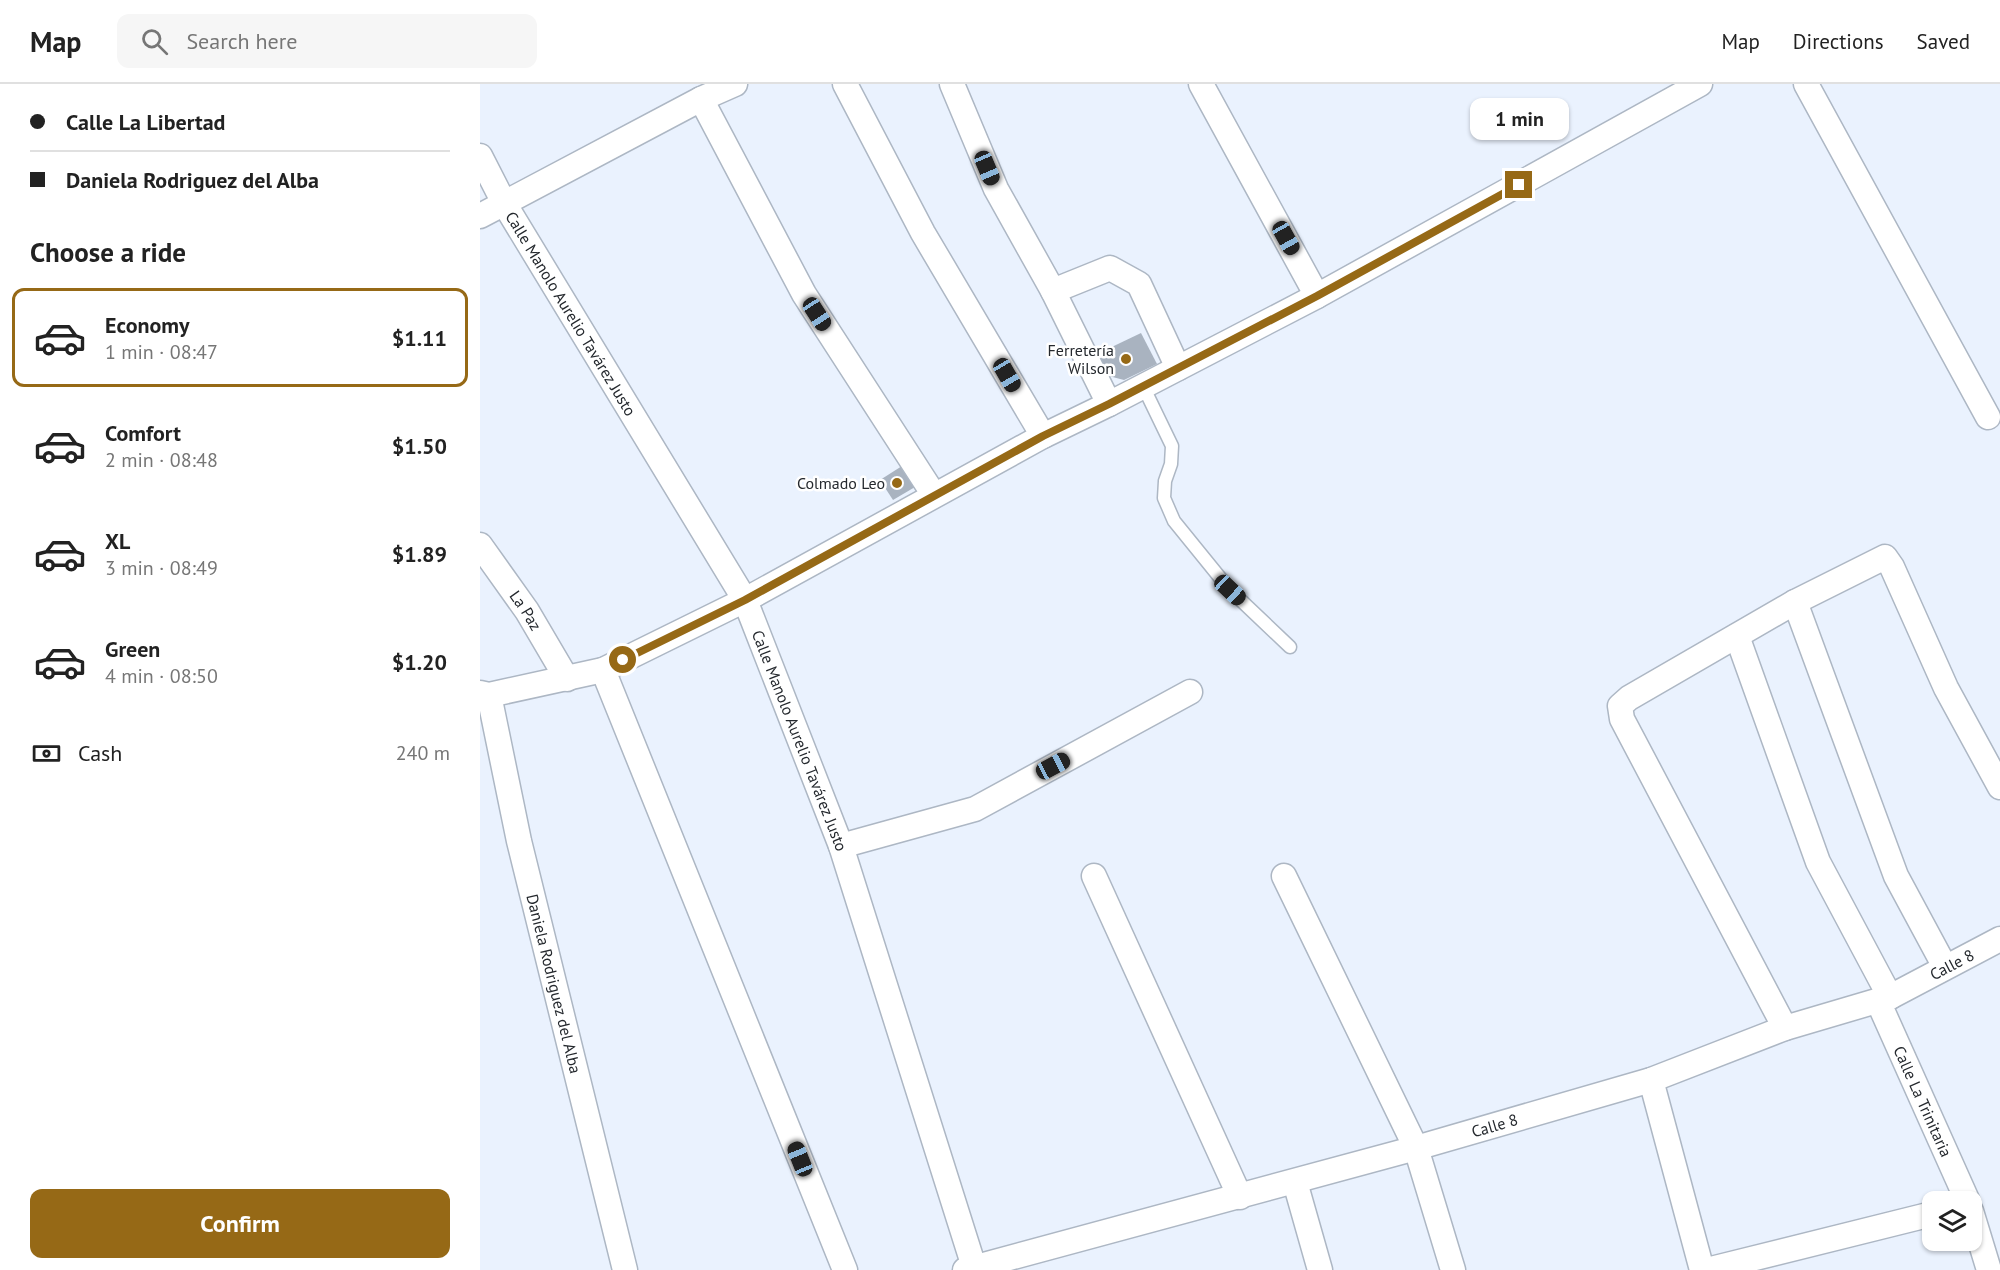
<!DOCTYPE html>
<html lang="en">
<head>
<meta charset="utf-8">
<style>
  :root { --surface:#fff; --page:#f6f6f6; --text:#222; --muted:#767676; --line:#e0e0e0; --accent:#966916 }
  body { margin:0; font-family:"PT Sans",sans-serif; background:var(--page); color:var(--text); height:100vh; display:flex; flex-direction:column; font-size:22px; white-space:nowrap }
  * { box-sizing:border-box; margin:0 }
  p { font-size:20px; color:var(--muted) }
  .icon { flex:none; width:33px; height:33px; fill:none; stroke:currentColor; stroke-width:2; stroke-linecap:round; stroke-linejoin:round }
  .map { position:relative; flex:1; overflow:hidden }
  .side { display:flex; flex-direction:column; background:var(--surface); width:480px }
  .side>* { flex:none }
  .hud { display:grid; align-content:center; height:132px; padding:0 30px; background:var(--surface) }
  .tools { position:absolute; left:1442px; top:1107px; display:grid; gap:12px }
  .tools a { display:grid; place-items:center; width:60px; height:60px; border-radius:12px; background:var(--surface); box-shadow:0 2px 4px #0004; font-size:30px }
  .end { position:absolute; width:27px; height:27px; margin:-14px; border:8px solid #966916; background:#fff; box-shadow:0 0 0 3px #fff }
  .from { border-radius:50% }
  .bubble { position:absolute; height:42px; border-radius:12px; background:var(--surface); box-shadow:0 2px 4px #0004; font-size:20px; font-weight:600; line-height:42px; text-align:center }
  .car { position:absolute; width:18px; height:36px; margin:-18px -9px; border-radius:8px; box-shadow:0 0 4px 2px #0007; background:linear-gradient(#222 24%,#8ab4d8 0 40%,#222 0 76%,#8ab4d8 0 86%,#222 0) }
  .hud b { display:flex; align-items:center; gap:21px; height:57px; font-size:22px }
  .hud b+b { border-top:2px solid var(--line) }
  .hud i { width:15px; height:15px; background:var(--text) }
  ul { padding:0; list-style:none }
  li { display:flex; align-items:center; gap:18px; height:99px; margin:0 12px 9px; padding:0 18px; border:3px solid transparent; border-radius:12px }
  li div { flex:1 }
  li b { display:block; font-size:22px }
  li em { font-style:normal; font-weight:600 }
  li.active { border-color:var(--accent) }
  li>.icon { width:54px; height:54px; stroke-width:1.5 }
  h2 { padding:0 30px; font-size:27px; line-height:72px }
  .pay { display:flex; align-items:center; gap:15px; height:66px; padding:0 30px; font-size:22px }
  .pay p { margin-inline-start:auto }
  .primary-button { display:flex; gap:12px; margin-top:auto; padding:12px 30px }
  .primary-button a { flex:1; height:69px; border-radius:12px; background:var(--accent); color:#fff; font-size:24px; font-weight:600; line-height:69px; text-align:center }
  header { display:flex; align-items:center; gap:36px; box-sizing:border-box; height:84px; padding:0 30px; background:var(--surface); border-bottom:2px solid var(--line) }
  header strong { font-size:28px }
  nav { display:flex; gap:33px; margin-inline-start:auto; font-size:21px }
  .search { width:420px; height:54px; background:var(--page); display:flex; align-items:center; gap:15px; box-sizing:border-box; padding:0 21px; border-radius:12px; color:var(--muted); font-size:22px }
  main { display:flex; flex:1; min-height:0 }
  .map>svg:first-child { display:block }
  .building { fill:#a9b3c0 }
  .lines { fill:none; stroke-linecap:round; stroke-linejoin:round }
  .lane-casing { stroke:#adb7c4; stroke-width:15 }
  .street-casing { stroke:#adb7c4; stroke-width:27 }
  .lane { stroke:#fff; stroke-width:12 }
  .street { stroke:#fff; stroke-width:24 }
  .route { stroke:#966916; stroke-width:8 }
  .poi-dot { fill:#966916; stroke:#fff; stroke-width:2 }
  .labels { text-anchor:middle; stroke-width:5; stroke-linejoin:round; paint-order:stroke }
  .street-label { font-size:16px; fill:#25292e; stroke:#fff }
  .poi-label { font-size:16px; fill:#25292e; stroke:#fff; text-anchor:end }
</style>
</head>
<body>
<header>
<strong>Map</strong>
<div class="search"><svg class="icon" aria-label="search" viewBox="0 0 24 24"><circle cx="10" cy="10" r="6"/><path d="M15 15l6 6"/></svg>Search here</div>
<nav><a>Map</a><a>Directions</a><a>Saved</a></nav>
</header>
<main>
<section class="side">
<div class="hud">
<b><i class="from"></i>Calle La Libertad</b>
<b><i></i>Daniela Rodriguez del Alba</b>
</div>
<h2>Choose a ride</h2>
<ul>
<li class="active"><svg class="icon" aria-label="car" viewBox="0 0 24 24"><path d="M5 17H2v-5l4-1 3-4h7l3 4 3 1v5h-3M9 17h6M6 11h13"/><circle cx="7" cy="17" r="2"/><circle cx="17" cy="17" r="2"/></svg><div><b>Economy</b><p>1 min · 08:47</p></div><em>$1.11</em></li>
<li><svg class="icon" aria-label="car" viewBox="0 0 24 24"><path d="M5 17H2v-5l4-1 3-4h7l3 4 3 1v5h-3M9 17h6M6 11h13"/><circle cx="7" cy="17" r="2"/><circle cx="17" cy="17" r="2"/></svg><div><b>Comfort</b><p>2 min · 08:48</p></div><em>$1.50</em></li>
<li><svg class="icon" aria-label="car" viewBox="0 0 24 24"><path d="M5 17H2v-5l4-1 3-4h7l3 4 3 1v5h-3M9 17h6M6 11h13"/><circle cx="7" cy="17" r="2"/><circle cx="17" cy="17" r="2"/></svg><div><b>XL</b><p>3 min · 08:49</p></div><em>$1.89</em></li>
<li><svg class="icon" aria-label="car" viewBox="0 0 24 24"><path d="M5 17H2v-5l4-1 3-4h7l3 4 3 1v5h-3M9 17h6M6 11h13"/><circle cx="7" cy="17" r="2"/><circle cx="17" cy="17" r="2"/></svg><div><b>Green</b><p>4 min · 08:50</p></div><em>$1.20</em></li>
</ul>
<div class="pay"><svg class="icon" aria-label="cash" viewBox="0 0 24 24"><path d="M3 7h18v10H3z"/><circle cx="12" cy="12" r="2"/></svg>Cash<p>240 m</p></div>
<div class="primary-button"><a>Confirm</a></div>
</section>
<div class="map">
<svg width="1520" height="1186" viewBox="0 0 1520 1186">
  <rect width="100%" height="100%" fill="#eaf2fe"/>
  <g class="building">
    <path d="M661,249L677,280L644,296L625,291L615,271Z"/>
    <path d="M422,382L435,403L413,416L400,396Z"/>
  </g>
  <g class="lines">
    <g class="lane-casing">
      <path id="lane" d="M663,302L692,362L691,380L685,397L684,414L694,437L750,506L810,563"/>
    </g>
    <g class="street-casing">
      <g id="street">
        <path d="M365,0L443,149L563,352"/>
        <path d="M472,0L516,105L573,207L629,320"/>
        <path d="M721,0L837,212"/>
        <path d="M1326,0L1508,333"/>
        <path d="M221,15L324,210L454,411"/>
        <path id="s1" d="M0,72L24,119L265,516L361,762L495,1186"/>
        <path d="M0,132L221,15L255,0"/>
        <path d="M573,207L630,184L659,200L698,284"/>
        <path id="s2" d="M0,461L47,527L87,595"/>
        <path d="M1315,518L1416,792L1465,883"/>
        <path d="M1257,552L1338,778L1410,913"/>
        <path d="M123,586L365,1186"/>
        <path d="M0,609L9,611L123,586L265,516L563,352L629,320L837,212L1220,0"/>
        <path id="s3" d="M9,611L39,757L145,1186"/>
        <path d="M361,762L495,725L710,608"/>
        <path d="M614,792L760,1113"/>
        <path d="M804,792L936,1064L973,1186"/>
        <path id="s4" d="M1398,917L1488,1118"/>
        <path d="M1305,944L1142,635L1140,622L1149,614L1315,518L1405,473L1412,483L1466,604L1520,703"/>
        <path d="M1171,996L1222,1186"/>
        <path d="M815,1098L840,1186"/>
        <path d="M1491,1127L1509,1186"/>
        <path id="s5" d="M485,1186L936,1064L1171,996L1305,944L1410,913L1520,855"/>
        <path d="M1227,1186L1452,1130"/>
      </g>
    </g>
    <use href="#lane" class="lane"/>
    <use href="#street" class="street"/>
  </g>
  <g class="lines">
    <path class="route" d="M143,576L265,516L563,352L629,320L837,212L1039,101"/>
  </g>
  <g class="poi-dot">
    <circle cx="646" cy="275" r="6"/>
    <circle cx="417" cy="399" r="6"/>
  </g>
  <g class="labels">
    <g class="street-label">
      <text dy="6" stroke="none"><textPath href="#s1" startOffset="182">Calle Manolo Aurelio Tavárez Justo</textPath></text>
      <text dy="6" stroke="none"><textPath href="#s2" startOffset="80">La Paz</textPath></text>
      <text dy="6" stroke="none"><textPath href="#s1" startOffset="668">Calle Manolo Aurelio Tavárez Justo</textPath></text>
      <text dy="6" stroke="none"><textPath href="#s5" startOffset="1035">Calle 8</textPath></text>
      <text dy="6" stroke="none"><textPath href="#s3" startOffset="296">Daniela Rodriguez del Alba</textPath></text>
      <text dy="6" stroke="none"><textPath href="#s4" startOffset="110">Calle La Trinitaria</textPath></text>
      <text dy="6" stroke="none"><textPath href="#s5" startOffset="549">Calle 8</textPath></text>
    </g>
    <g class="poi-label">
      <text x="634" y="272">Ferretería<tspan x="634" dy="18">Wilson</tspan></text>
      <text x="405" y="405">Colmado Leo</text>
    </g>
  </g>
</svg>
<div class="tools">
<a><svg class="icon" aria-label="layers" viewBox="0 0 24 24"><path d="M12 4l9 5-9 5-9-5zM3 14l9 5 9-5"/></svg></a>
</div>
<i class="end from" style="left:143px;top:576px"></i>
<i class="end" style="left:1039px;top:101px"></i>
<div class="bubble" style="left:990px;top:14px;width:99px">1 min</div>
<i class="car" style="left:507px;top:84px;rotate:157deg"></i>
<i class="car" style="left:806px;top:154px;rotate:151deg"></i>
<i class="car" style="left:337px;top:230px;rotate:147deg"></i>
<i class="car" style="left:527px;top:291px;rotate:150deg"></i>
<i class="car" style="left:750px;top:506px;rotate:133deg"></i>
<i class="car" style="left:573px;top:682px;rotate:62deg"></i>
<i class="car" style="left:320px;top:1075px;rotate:338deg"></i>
</div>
</main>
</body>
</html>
